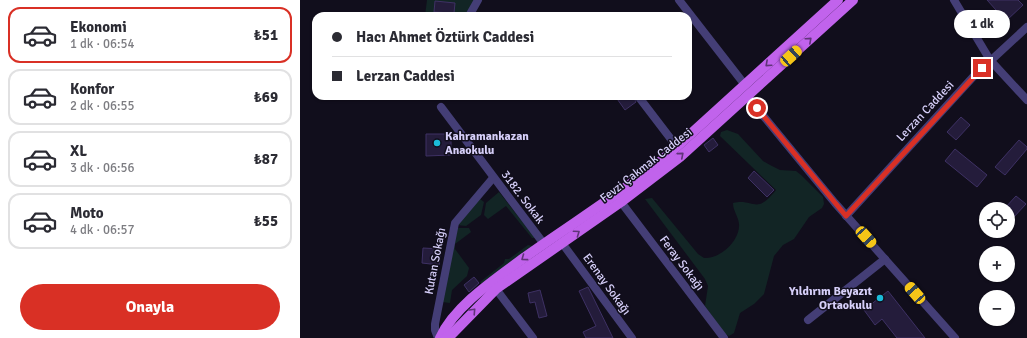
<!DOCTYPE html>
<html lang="tr">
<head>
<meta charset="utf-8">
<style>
  :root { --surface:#fff; --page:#f7f7f7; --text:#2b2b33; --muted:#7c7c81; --line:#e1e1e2; --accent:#d93025 }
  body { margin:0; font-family:Signika,sans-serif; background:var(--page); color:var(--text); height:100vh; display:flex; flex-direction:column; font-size:15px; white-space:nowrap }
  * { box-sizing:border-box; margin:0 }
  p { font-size:13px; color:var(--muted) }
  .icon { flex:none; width:22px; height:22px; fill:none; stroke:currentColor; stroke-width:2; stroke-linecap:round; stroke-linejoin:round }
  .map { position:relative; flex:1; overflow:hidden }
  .side { display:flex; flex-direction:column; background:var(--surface); width:300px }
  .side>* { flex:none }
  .hud { position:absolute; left:12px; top:12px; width:380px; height:88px; border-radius:12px; box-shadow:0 1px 3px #0004; display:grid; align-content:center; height:88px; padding:0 20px; background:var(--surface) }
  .fabs { position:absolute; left:679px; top:202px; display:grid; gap:8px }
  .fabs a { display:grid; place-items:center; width:36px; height:36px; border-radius:50%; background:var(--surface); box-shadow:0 1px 3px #0004; font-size:20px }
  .end { position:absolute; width:18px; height:18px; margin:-9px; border:5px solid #d93025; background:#fff; box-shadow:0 0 0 2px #fff }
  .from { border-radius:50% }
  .bubble { position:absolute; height:28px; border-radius:14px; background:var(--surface); box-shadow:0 1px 3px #0004; font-size:13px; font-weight:800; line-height:28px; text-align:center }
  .car { position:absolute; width:12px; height:24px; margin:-12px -6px; border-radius:5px; box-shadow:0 0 3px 1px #0007; background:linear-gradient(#f5c518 24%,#345 0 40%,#f5c518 0 76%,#345 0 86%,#f5c518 0) }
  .hud b { display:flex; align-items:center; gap:14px; height:38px; font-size:15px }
  .hud b+b { border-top:1px solid var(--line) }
  .hud i { width:10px; height:10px; background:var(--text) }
  ul { padding:7px 0 0; list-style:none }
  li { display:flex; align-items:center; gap:12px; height:56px; margin:0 8px 6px; padding:0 12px; border:2px solid var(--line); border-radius:12px }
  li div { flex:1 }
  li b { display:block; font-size:15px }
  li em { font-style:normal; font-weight:800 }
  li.selected { border-color:var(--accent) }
  li>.icon { width:36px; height:36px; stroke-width:1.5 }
  .button { display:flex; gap:8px; margin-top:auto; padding:8px 20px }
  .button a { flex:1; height:46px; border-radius:24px; background:var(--accent); color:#fff; font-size:16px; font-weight:800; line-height:46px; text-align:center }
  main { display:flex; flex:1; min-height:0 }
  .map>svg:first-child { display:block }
  .green { fill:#122525 }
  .building { fill:#241c3b; stroke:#3e3164 }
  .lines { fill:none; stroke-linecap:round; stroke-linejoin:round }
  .minor { stroke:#443e76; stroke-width:8 }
  .major { stroke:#c163ec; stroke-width:10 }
  .oneway { stroke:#60347a }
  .route { stroke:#d93025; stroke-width:5 }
  .poi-dot { fill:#1bbbd9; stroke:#110e1c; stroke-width:1.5 }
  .labels { text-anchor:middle; stroke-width:3; stroke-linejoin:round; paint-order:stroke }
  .street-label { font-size:12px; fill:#d6cff9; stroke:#110e1c }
  .poi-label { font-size:12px; font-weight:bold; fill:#d6cff9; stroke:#110e1c; text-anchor:start }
</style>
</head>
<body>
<main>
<section class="side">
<ul>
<li class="selected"><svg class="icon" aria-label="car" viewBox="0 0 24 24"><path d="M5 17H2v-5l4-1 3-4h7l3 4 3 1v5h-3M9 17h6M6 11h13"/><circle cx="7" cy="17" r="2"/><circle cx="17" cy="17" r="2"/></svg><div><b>Ekonomi</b><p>1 dk · 06:54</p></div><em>₺51</em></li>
<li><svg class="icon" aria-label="car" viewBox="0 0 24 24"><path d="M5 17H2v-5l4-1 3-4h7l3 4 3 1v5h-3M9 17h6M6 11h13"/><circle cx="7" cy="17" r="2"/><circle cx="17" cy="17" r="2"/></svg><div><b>Konfor</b><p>2 dk · 06:55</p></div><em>₺69</em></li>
<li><svg class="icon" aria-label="car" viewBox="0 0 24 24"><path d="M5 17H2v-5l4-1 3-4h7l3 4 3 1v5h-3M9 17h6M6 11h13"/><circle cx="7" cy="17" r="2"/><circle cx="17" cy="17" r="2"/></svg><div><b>XL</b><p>3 dk · 06:56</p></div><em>₺87</em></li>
<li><svg class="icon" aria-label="car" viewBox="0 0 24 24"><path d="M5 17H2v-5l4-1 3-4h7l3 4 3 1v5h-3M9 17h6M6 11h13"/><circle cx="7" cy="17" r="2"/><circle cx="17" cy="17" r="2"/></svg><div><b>Moto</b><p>4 dk · 06:57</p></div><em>₺55</em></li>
</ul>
<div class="button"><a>Onayla</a></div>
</section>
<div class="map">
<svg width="727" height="338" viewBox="0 0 727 338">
  <rect width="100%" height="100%" fill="#110e1c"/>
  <g class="green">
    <path d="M127,0H175L165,16H125Z"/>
    <path d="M427,130L438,134L463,161L470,165L480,170L496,171L501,175L523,197L524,204L522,208L509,217L494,239L483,245L474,256L464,294L454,304L440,313L434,333L429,336L424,333L405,306L408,286L405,279L345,199L352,198L398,254L404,258C420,259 438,242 439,227C440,218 433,212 433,203C455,198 455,216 476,190L420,136L421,132Z"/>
    <path d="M199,192L235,238H232L206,206L188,219L184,215L186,203Z"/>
    <path d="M180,199L184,202L181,215L166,226L157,225Z"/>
    <path d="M156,228H169L171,232L155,244V249L169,268L167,276L152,290L150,303L142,302Z"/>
    <path d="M228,245L233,246L182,284L180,282L204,263L205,259H209Z"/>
  </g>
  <g class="building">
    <path d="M687,0H718L723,5L706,21Z"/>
    <path d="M135,1L155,3L154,13L134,12Z"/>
    <path d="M315,96H333L336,102L325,110Z"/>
    <path d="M661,117L670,125L656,140L647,132Z"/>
    <path d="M126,134H151V155L126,156Z"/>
    <path d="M413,138L418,145L409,152L404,145Z"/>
    <path d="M719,140L727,147V149L705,175L695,167Z"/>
    <path d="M655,149L687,175L677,187L645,161Z"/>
    <path d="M454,171L474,190L467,197L448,178Z"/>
    <path d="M716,196L726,204L712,219L708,215V209H704Z"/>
    <path d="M123,248L141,249L139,265L122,263Z"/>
    <path d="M174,277L179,283L169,292L164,285Z"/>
    <path d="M288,287L290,291L313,338H286L283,332L296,326L279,291Z"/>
    <path d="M240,290L247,316L239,318L235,302L230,303L228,293Z"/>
    <path d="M588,291L625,338H597L582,319L575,325L564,310Z"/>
  </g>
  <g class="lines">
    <g class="minor">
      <path d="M379,0L445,85"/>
      <path d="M654,0L690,60L727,100"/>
      <path d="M169,16L178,0"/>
      <path d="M338,96L377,147"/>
      <path d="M447,96L535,203L655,338"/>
      <path d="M141,107L244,244"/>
      <path d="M321,202L424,338"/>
      <path d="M546,216L673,77L727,27"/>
      <path d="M262,243L332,338"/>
      <path d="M196,289L233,338"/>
      <path d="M508,320L585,259"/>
      <path d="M138,338L135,330V324L155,223L193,178"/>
    </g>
    <g class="major">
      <path d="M140,338C155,305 197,278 225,257C270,225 318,195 361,161L538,0"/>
      <path d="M145,338L152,334L196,289L321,202L380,157L553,0"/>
    </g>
  </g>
  <defs><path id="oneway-chevron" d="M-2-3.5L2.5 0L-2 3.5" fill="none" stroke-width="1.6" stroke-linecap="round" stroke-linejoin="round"/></defs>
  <g class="oneway">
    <use href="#oneway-chevron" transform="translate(509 40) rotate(-42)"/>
    <use href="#oneway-chevron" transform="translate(468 64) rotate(138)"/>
    <use href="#oneway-chevron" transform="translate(381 155) rotate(-41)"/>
    <use href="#oneway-chevron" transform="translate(277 233) rotate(-35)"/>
    <use href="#oneway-chevron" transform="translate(224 258) rotate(144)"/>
    <use href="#oneway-chevron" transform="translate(173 311) rotate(-47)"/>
  </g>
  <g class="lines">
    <path class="route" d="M457,108L546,216L682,68"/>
  </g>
  <g class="poi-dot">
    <circle cx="137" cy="143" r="4"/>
    <circle cx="580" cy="298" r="4"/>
  </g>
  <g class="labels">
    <g class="street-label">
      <text transform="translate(625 111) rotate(-47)" y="4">Lerzan Caddesi</text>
      <text transform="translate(346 165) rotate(-38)" y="4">Fevzi Çakmak Caddesi</text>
      <text transform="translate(223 197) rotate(53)" y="4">3182. Sokak</text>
      <text transform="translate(135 261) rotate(-79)" y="4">Kutan Sokağı</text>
      <text transform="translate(382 263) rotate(53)" y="4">Feray Sokağı</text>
      <text transform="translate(307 284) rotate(54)" y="4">Erenay Sokağı</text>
    </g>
    <g class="poi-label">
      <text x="145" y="140">Kahramankazan<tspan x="145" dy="14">Anaokulu</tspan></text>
      <text x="572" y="295" text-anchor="end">Yıldırım Beyazıt<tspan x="572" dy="14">Ortaokulu</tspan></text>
    </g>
  </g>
</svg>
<div class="fabs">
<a><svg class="icon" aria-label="locate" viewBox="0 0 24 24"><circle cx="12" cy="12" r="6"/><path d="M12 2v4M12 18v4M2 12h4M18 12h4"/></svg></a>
<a>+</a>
<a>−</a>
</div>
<i class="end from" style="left:457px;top:108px"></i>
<i class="end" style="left:682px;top:68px"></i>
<div class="bubble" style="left:654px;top:10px;width:56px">1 dk</div>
<i class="car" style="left:491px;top:56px;rotate:48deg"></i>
<i class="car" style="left:566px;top:237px;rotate:138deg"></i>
<i class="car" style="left:615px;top:293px;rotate:319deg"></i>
<div class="hud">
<b><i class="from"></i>Hacı Ahmet Öztürk Caddesi</b>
<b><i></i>Lerzan Caddesi</b>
</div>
</div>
</main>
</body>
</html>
